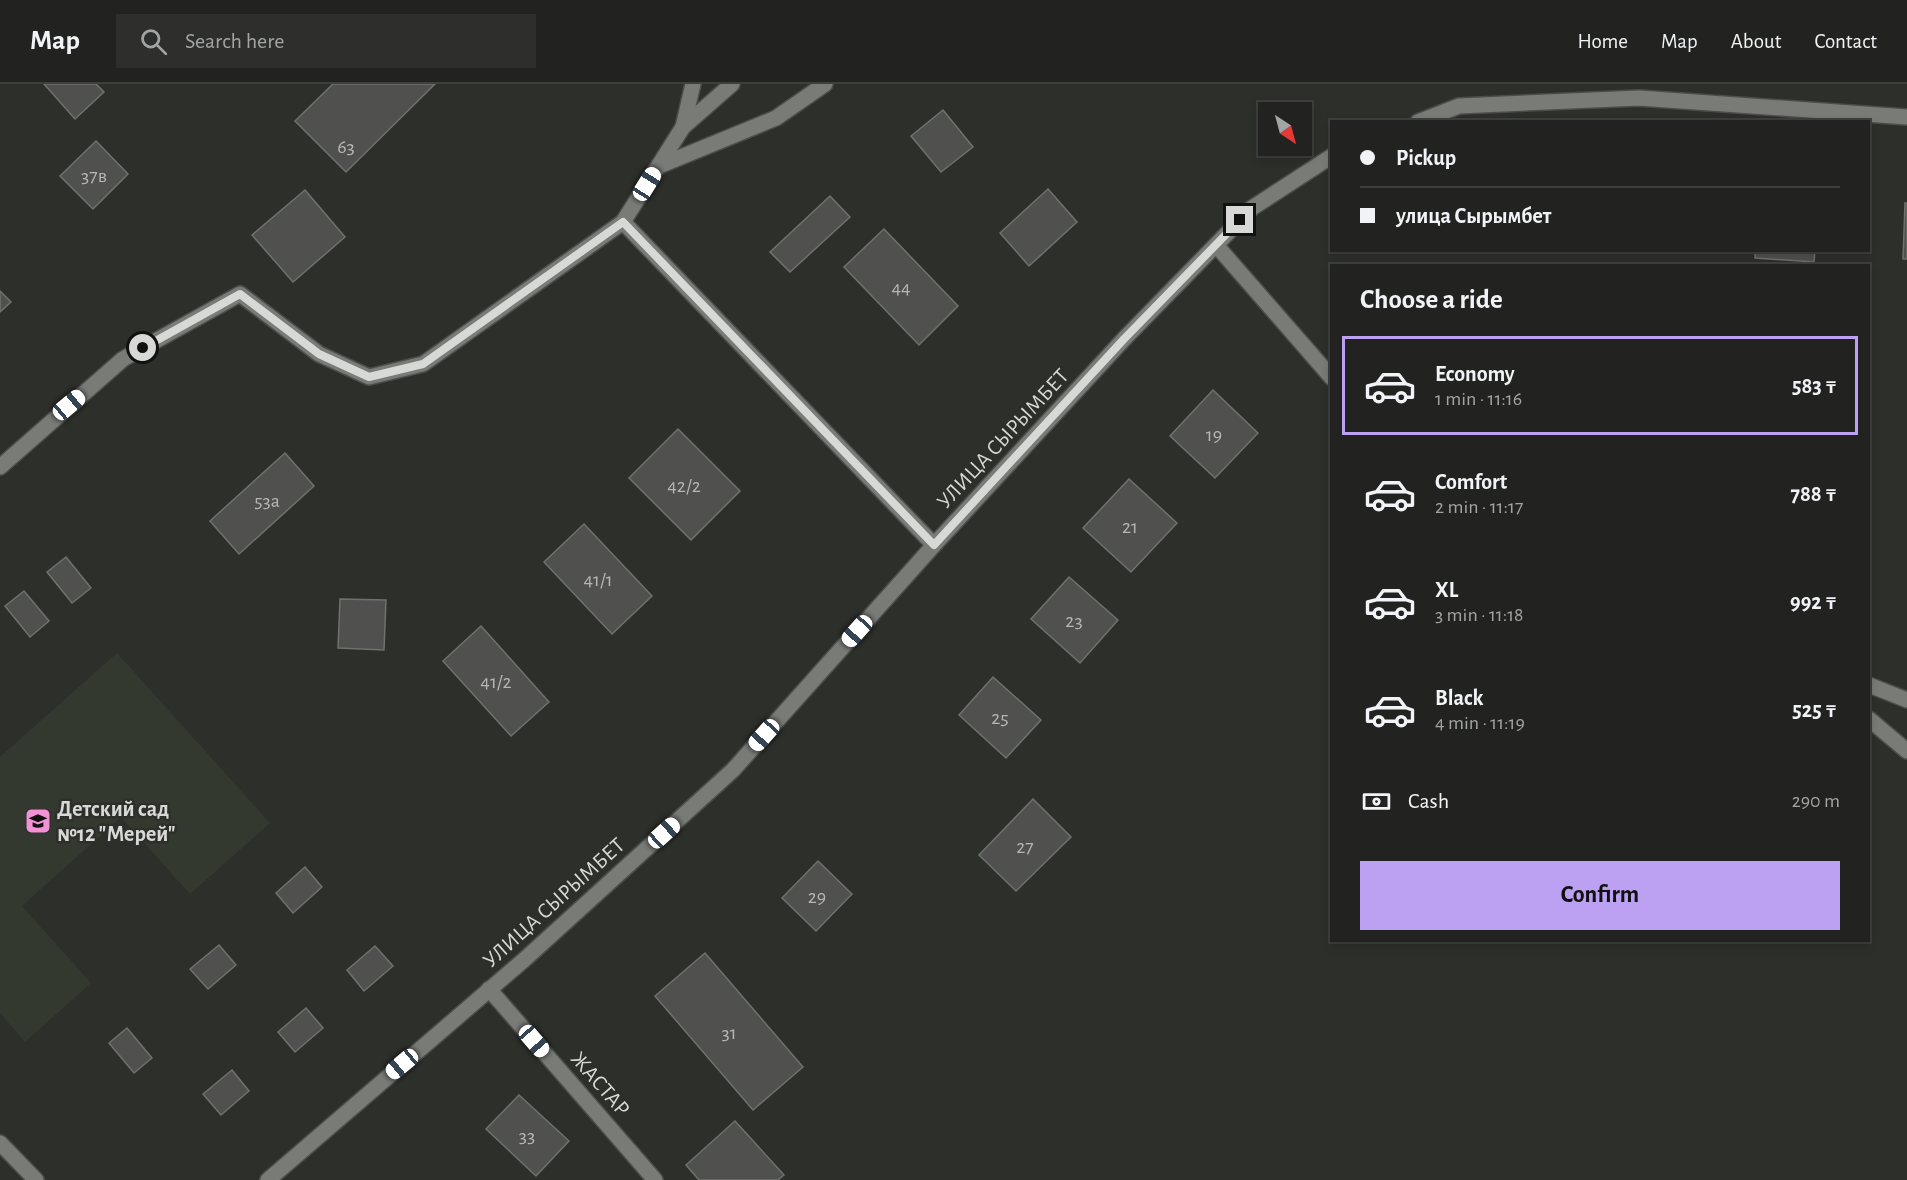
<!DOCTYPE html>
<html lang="en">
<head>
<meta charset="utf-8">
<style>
  :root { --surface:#222320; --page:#2e2f2d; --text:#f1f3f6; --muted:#a2a4a5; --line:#3f403e; --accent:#bca0f2 }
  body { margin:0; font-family:"Alegreya Sans",sans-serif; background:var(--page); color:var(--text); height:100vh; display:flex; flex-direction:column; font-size:22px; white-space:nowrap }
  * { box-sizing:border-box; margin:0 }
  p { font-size:20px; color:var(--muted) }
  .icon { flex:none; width:33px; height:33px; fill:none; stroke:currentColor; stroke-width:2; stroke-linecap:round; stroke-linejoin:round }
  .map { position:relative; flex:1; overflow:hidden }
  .details { position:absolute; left:1330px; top:180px; width:540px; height:678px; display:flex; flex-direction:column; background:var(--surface); border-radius:0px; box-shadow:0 3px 9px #0003,0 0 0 2px var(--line) }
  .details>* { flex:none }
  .guide { position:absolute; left:1330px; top:36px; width:540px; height:132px; border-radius:0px; box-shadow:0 3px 9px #0003,0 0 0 2px var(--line); display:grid; align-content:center; height:132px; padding:0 30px; background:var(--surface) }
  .needle { width:39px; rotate:144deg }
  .fabs { position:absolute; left:1258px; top:18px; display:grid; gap:12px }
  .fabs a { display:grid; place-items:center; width:54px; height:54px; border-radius:0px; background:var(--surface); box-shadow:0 3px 9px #0003,0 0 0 2px var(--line); font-size:30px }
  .end { position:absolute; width:27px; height:27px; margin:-14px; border:8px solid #d8d9d7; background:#111; box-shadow:0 0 0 3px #111 }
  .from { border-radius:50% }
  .car { position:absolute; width:18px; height:36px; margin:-18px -9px; border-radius:8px; box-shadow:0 0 4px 2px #0007; background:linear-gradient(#fff 24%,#345 0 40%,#fff 0 76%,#345 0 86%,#fff 0) }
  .guide b { display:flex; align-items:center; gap:21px; height:57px; font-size:22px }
  .guide b+b { border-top:2px solid var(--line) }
  .guide i { width:15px; height:15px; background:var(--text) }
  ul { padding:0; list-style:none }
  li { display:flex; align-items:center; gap:18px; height:99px; margin:0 12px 9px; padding:0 18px; border:3px solid transparent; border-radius:0px }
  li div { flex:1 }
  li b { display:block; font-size:22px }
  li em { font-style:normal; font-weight:700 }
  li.on { border-color:var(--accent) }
  li>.icon { width:54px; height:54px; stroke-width:1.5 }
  h2 { padding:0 30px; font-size:27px; line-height:72px }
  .pay { display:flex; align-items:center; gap:15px; height:66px; padding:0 30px; font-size:22px }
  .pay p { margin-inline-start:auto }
  .cta { display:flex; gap:12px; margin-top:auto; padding:12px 30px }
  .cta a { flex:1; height:69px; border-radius:0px; background:var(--accent); color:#111; font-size:24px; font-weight:700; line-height:69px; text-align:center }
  header { display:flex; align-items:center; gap:36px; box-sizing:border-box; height:84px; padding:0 30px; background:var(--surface); border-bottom:2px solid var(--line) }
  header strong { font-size:28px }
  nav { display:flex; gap:33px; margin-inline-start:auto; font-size:21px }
  .search { width:420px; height:54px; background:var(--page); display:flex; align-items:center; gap:15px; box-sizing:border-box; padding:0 21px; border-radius:0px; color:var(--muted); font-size:22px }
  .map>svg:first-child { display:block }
  .built { fill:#343930 }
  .building { fill:#50514e; stroke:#6f716d; stroke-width:1.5 }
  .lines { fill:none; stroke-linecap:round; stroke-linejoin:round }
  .minor-casing { stroke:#4c4d4b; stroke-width:18 }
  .minor { stroke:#797b77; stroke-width:15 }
  .route { stroke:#d8d9d7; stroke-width:8 }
  .labels { text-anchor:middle; stroke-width:5; stroke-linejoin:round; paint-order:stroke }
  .number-label { font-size:20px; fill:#b6b7b5 }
  .street-label { font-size:22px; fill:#d8d9d7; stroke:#2d2f2b }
  .poi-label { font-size:22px; font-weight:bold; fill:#d8d9d7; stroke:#2d2f2b; text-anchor:start }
</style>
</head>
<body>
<header>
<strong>Map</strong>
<div class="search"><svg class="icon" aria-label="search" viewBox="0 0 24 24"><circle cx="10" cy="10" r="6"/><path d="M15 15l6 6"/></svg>Search here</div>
<nav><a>Home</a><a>Map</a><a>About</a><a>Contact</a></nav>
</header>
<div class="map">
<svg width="1907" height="1096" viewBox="0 0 1907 1096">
  <rect width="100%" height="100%" fill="#2d2f2b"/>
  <path class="built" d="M117,569L270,739L190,810L121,733L22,822L91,899L25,958L0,929V673Z"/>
  <g class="building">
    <path d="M44,0H96L104,8L75,35Z"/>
    <path d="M333,0H435L346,88L295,37Z"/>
    <path d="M943,26L973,63L941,88L911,52Z"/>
    <path d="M96,57L128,90L93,125L60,92Z"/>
    <path d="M1048,105L1077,138L1029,182L1000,149Z"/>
    <path d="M305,106L345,153L293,198L252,151Z"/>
    <path d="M830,112L850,133L790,188L770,168Z"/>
    <path d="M1905,119H1907V175H1903Z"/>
    <path d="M884,145L958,222L919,261L844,183Z"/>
    <path d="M1755,166H1815L1814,178L1755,174Z"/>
    <path d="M0,207L11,218L0,228Z"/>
    <path d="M1213,306L1258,349L1215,394L1170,352Z"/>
    <path d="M678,345L740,407L691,456L629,394Z"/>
    <path d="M285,369L314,402L239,470L210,437Z"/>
    <path d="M1129,395L1177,439L1131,488L1083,444Z"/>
    <path d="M584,440L652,512L612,550L544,478Z"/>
    <path d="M66,473L91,504L72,519L47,488Z"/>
    <path d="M1069,493L1118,536L1080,579L1031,535Z"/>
    <path d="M24,507L49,537L30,553L5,522Z"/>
    <path d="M340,515L386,516L384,566L338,564Z"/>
    <path d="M481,542L549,618L511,652L443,577Z"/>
    <path d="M993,593L1041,636L1006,674L959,631Z"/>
    <path d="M1033,715L1071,753L1016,807L979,771Z"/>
    <path d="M818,777L852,810L816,847L782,814Z"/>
    <path d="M305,783L322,803L293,829L276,809Z"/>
    <path d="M219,861L236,881L208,905L190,885Z"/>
    <path d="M375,862L393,882L364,907L347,886Z"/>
    <path d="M705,869L803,983L753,1026L655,912Z"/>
    <path d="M306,924L323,944L295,968L278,948Z"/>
    <path d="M127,944L152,974L134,989L109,959Z"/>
    <path d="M232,986L249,1007L221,1031L203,1010Z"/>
    <path d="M519,1011L569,1057L536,1092L486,1045Z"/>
    <path d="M735,1037L784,1091L778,1096H699L686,1081Z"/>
  </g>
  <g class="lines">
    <g class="minor-casing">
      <g id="minor">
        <path d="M1418,38L1459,22L1639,14L1907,33"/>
        <path d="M683,43L732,0"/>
        <path d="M659,82L776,34L825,0"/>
        <path d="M623,138L934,461"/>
        <path d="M1216,161L1332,294"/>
        <path d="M0,383L123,275L240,210L319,270L369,293L423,280L623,138L683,43L693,0"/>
        <path d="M1869,601L1907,616"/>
        <path d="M1869,635L1907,667"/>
        <path d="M489,905L655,1096"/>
        <path d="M0,1059L36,1096"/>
        <path d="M268,1096L525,875L733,686L934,461L1124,255L1252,124L1332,72"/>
      </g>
    </g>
    <use href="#minor" class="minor"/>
  </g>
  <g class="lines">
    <path class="route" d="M143,264L240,210L319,270L369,293L423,280L623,138L934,461L1124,255L1240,136"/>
  </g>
  <defs>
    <g id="school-square" transform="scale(1.35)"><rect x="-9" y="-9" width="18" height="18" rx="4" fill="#f391d6" stroke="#2d2f2b"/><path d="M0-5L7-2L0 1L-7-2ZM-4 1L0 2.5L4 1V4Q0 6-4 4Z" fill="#111"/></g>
  </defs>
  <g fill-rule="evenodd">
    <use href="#school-square" x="38" y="737"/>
  </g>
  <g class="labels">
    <g class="number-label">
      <text x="346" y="69">63</text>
      <text x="94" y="98">37в</text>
      <text x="901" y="210">44</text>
      <text x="1214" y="357">19</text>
      <text x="684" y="408">42/2</text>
      <text x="267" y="423">53а</text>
      <text x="1130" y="449">21</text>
      <text x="598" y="502">41/1</text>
      <text x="1074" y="543">23</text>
      <text x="496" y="604">41/2</text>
      <text x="1000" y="640">25</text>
      <text x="1025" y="769">27</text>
      <text x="817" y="819">29</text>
      <text x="729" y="955">31</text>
      <text x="527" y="1058">33</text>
    </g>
    <g class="street-label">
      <text transform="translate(1002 354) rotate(-47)" y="8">УЛИЦА СЫРЫМБЕТ</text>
      <text transform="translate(553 818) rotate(-42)" y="8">УЛИЦА СЫРЫМБЕТ</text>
      <text transform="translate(601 999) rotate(49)" y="8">ЖАСТАР</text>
    </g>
    <g class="poi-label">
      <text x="57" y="732">Детский сад<tspan x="57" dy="25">№12 "Мерей"</tspan></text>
    </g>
  </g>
</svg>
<div class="fabs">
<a><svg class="needle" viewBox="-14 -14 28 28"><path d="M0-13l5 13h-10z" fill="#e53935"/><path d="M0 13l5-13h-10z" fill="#a2a4a5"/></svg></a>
</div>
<i class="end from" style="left:143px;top:264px"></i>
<i class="end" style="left:1240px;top:136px"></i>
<i class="car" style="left:647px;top:100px;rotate:32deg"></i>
<i class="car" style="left:69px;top:321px;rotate:50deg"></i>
<i class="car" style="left:857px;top:547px;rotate:222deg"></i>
<i class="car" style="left:764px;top:651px;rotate:222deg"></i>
<i class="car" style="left:664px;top:749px;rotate:48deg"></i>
<i class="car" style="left:534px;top:957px;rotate:139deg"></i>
<i class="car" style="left:402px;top:980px;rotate:230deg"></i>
<div class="guide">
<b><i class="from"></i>Pickup</b>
<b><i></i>улица Сырымбет</b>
</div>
<section class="details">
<h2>Choose a ride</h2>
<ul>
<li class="on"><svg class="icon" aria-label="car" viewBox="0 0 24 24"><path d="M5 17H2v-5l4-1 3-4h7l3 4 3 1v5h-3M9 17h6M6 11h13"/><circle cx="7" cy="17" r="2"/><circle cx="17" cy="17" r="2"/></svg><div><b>Economy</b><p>1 min · 11:16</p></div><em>583 ₸</em></li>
<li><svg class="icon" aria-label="car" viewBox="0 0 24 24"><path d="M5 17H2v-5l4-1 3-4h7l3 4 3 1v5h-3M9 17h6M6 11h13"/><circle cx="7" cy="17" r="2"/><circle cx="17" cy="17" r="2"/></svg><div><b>Comfort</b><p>2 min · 11:17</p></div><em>788 ₸</em></li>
<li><svg class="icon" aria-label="car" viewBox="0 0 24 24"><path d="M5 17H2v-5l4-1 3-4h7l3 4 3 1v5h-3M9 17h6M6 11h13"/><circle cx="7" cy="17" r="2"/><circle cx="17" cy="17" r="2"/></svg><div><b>XL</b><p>3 min · 11:18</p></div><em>992 ₸</em></li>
<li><svg class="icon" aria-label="car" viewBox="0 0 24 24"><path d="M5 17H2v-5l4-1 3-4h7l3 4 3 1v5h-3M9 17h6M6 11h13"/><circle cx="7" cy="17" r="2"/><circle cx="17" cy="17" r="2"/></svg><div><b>Black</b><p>4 min · 11:19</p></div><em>525 ₸</em></li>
</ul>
<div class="pay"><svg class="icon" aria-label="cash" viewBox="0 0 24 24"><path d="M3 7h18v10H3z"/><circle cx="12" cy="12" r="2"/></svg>Cash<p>290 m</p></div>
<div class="cta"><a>Confirm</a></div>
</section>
</div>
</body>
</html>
